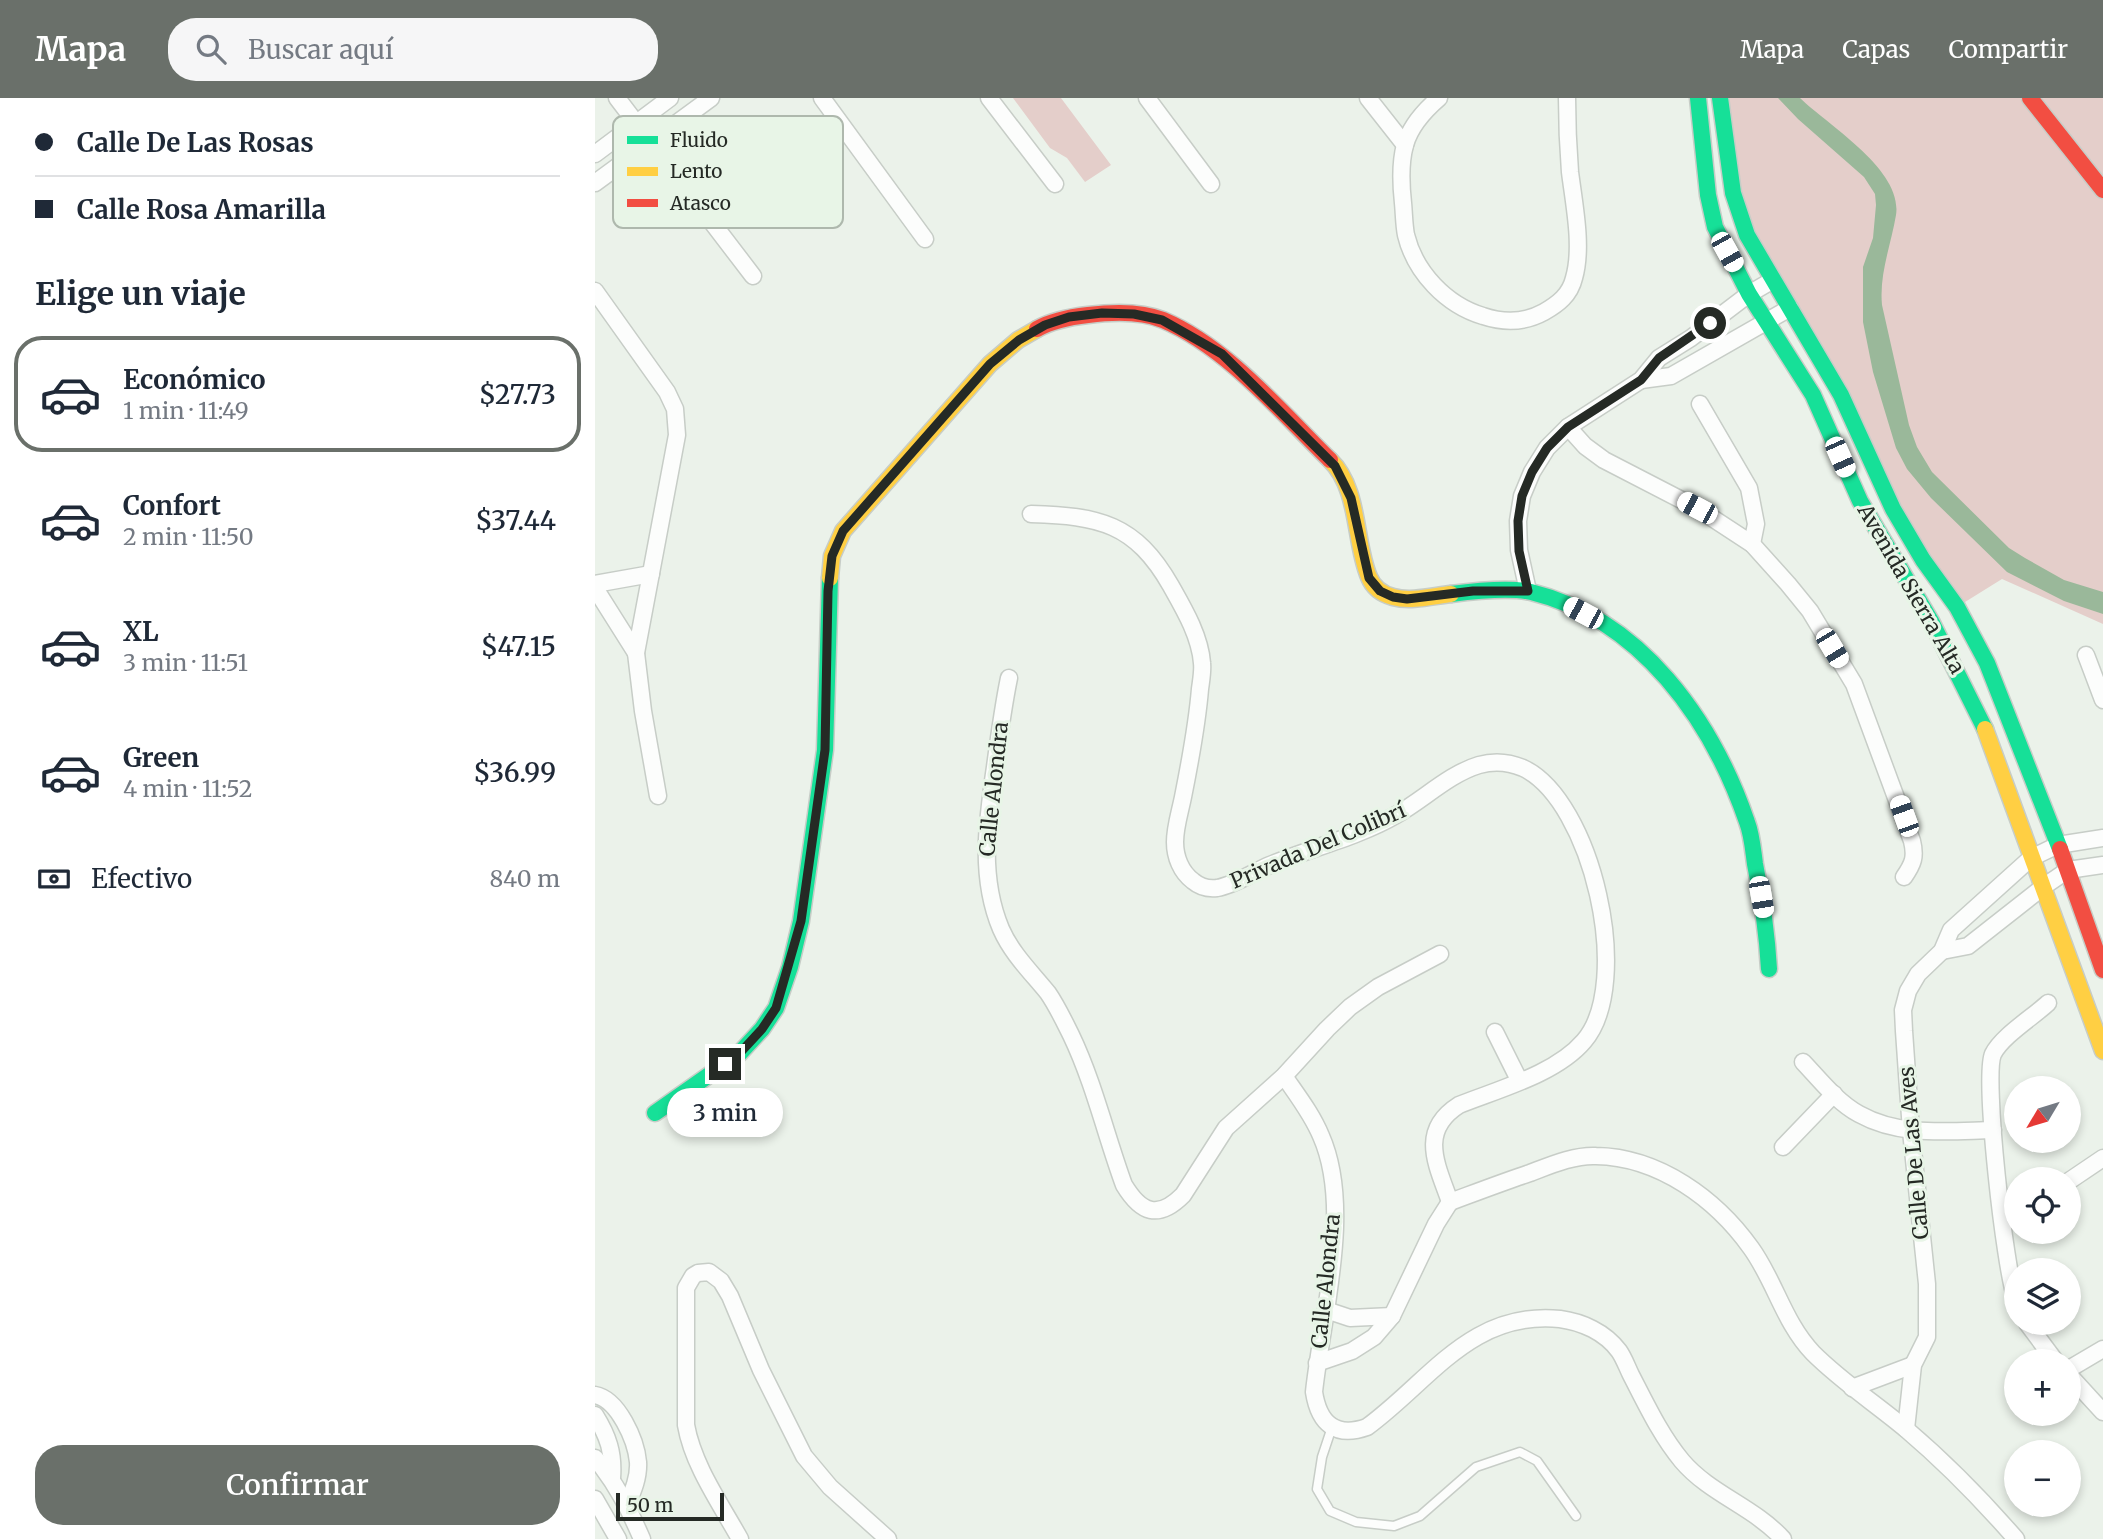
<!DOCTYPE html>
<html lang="es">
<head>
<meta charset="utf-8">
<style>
  :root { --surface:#fff; --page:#f6f6f7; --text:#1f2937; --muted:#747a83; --line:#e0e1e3; --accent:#6a706a }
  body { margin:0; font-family:Merriweather,serif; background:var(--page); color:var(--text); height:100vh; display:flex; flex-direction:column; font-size:26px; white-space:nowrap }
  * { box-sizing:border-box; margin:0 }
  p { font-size:23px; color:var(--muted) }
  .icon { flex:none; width:38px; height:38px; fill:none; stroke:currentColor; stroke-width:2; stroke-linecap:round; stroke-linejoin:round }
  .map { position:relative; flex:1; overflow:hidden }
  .side { display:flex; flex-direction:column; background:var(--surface); width:595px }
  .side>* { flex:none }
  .hud { display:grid; align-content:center; height:154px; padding:0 35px; background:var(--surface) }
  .needle { width:46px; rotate:232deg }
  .fabs { position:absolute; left:1409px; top:978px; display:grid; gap:14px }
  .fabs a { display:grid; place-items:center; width:77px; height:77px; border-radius:50%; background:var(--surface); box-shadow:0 4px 10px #0003; font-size:35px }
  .scale { position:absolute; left:21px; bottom:18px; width:108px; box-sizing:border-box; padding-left:7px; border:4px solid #252a25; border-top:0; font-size:19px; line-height:24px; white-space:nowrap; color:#252a25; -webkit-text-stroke:5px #e8f5e7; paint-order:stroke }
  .end { position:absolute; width:32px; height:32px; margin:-16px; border:9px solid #252a25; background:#fff; box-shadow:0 0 0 4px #fff }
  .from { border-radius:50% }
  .bubble { position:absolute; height:49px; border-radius:24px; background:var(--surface); box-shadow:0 4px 10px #0003; font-size:23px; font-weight:600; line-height:49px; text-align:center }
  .car { position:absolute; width:21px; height:42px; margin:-21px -10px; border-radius:9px; box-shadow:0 0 5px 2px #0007; background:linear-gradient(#fff 24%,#345 0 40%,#fff 0 76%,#345 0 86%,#fff 0) }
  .hud b { display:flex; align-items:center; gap:24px; height:66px; font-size:26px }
  .hud b+b { border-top:2px solid var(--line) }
  .hud i { width:18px; height:18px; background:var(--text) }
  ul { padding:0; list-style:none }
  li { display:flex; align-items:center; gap:21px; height:116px; margin:0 14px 10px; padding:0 21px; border:4px solid transparent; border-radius:28px }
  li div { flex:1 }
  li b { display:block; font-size:26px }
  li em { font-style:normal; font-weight:600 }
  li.current { border-color:var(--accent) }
  li>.icon { width:63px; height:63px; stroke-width:1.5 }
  h2 { padding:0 35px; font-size:32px; line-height:84px }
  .pay { display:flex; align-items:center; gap:18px; height:77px; padding:0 35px; font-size:26px }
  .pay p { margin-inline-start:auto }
  .cta { display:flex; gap:14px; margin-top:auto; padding:14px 35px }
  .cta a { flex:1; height:80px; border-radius:28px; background:var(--accent); color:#fff; font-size:28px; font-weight:600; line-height:80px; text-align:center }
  header { display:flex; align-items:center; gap:42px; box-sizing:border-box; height:98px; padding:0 35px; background:var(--accent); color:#fff }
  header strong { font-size:33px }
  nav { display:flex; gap:38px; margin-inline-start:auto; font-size:24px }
  .search { width:490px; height:63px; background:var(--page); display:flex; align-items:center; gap:18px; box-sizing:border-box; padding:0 24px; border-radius:28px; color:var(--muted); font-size:26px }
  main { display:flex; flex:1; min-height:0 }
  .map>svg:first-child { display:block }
  .green { fill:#e4ceca }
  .water { fill:#9ab89a }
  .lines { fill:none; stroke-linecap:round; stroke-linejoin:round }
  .lane-casing { stroke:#c7cdc7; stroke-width:11 }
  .street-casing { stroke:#c7cdc7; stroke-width:19 }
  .fast-casing { stroke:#c7cdc7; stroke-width:19 }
  .slow-casing { stroke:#c7cdc7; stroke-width:19 }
  .jam-casing { stroke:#c7cdc7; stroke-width:19 }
  .lane { stroke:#fcfdfc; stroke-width:8 }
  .street { stroke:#fcfdfc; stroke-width:16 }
  .fast { stroke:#16e098; stroke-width:16 }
  .slow { stroke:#ffcf43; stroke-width:16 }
  .jam { stroke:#f24e42; stroke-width:16 }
  .route { stroke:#252a25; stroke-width:9 }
  .labels { text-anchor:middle; stroke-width:6; stroke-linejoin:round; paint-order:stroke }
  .street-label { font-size:21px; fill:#252a25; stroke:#e8f5e7 }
  .key { fill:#e8f5e7; stroke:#aeb8ad; stroke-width:2 }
  .key-label { font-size:19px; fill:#252a25 }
</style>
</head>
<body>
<header>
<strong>Mapa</strong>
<div class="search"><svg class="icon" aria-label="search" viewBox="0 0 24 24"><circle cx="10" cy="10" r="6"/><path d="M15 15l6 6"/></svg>Buscar aquí</div>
<nav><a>Mapa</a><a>Capas</a><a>Compartir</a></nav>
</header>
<main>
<section class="side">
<div class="hud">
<b><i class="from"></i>Calle De Las Rosas</b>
<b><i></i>Calle Rosa Amarilla</b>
</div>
<h2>Elige un viaje</h2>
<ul>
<li class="current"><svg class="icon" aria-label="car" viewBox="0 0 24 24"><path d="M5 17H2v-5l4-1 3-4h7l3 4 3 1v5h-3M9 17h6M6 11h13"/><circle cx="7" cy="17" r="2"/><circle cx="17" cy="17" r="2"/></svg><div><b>Económico</b><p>1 min · 11:49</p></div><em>$27.73</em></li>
<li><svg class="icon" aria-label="car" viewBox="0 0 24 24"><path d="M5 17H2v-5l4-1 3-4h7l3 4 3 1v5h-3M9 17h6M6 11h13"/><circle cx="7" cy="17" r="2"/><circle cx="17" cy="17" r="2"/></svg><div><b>Confort</b><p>2 min · 11:50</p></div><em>$37.44</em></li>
<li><svg class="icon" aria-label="car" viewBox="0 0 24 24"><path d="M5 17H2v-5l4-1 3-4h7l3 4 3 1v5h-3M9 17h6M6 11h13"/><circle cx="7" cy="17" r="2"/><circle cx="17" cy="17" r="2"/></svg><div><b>XL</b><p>3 min · 11:51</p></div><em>$47.15</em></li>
<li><svg class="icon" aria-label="car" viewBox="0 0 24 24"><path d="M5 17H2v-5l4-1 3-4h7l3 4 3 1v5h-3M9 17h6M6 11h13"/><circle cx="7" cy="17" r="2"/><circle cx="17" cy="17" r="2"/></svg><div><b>Green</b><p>4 min · 11:52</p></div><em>$36.99</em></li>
</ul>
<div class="pay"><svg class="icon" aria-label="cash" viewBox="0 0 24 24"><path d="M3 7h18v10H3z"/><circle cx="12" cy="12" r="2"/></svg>Efectivo<p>840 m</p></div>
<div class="cta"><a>Confirmar</a></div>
</section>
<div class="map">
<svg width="1508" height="1441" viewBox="0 0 1508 1441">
  <rect width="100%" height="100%" fill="#ebf2ea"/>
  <g class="green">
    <path d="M418,0H466L516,67L490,84L472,60L455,50Z"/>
    <path d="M1125,0H1508V526L1407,481L1362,509L1152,137Z"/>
  </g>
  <path class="water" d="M1183,0H1205C1234,28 1308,72 1301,117C1296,147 1284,176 1287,207L1314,327L1322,349L1337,374L1414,450L1430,460L1469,482L1508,494V516L1469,503L1412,474L1336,400L1312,371L1301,350L1278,274L1268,224V169L1278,140L1281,107L1280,96L1269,79L1203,21Z"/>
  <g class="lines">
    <g class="lane-casing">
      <path id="lane" d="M737,1329L727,1359L722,1391L735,1413L761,1424L799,1428L825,1418L881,1369L925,1354L942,1363L981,1418"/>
    </g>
    <g class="street-casing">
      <g id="street">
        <path d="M22,0L158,178"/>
        <path d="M227,0L330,141"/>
        <path d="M394,0L460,86"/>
        <path d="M552,0L616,86"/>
        <path d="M773,0L810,47"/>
        <path d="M844,0C830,12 815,29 810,47C805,65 806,87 808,105C809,115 809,127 811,137C820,174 851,207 888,218C909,225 929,225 949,214C963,206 975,197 979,180C988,149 979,106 975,74C973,49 972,25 972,0"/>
        <path d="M0,56L75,0"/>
        <path d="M0,85L116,0"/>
        <path d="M0,193L72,294L80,311L82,337L41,555L48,613L63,698"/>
        <path d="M1046,282L1076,278L1195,210"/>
        <path d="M1105,306L1154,390L1161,426L1157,446"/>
        <path d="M973,329L990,348L1009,362L1102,410L1157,446L1193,486L1215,513L1259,586L1317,743C1321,759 1318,766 1309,779"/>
        <path d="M436,416C504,418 540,425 576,488C589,511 605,538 607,565C608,573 606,583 605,591C602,627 595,664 588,699C585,714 580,729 580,744C580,759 586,774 598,783C605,789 613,791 622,790C640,787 658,774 675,767C716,750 763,739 801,717C828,702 854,676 884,667C898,663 914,664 928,670C997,702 1039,885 989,943C961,976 904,991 864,1007C823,1033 842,1067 855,1104"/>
        <path d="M0,486L56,476"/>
        <path d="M0,490L41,555"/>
        <path d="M933,493L924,452L923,423L927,398L937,374L952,350L973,329L1046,282L1064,260L1096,240L1154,196L1178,182"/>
        <path d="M1491,557L1508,602"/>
        <path d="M414,580C408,609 404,639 400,669C392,723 384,779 406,831C417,856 436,874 453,895C462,908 469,923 476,937C499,985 511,1038 529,1087C546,1115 563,1122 588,1097L631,1030L689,978L732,931L755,909L783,889L845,856"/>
        <path d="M1347,853L1373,848L1448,789L1473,772L1508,767"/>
        <path d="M900,934L924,982"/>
        <path d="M1208,964C1225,982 1242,1004 1264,1016C1305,1039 1353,1033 1398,1032"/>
        <path d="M689,978C702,997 717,1016 726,1038C758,1110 727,1218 719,1294C724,1326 741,1340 772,1329C835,1283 876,1212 965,1221C987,1224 1010,1234 1024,1253C1029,1260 1032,1269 1036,1277C1051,1306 1066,1338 1087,1363C1115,1396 1159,1409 1188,1441"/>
        <path d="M1188,1049L1239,996"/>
        <path d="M1474,1083L1508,1060"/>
        <path d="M855,1104C882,1094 908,1084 935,1075C956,1067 979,1057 1001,1058C1064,1059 1121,1101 1156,1150C1180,1183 1189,1225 1218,1255C1247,1284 1281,1306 1312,1332C1352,1366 1387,1402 1421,1441"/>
        <path d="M1421,1201C1410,1173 1388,979 1398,956C1407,938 1438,919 1453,905"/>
        <path d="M731,1212L755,1220L797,1218"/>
        <path d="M1432,1225L1461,1264"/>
        <path d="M722,1265L757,1253L779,1239L797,1218L841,1126L855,1104"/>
        <path d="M1474,1271L1508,1251"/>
        <path d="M1474,1277L1508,1314"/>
        <path d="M1257,1290L1318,1267"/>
        <path d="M0,1297C23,1301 41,1342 43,1364C44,1379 38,1393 32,1407"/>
        <path d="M0,1317C13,1338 19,1355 17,1380"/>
        <path d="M1311,1331L1318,1267L1332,1239V1186L1316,1033L1309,933L1308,912L1313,893L1323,876L1347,853L1356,832L1436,760L1463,747L1508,740"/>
        <path d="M0,1360C21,1385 34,1411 47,1441"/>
        <path d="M0,1401L23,1441"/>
        <path d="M145,1441C125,1405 98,1367 91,1327V1190L98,1178L103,1175L114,1174L126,1183L135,1198L166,1272L209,1358L235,1389L293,1441"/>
      </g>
    </g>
    <g class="fast-casing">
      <g id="fast">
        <path d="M1103,0L1113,97L1120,129L1154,196L1218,297L1265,403L1336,523L1390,631"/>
        <path d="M1125,0L1138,95L1152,137L1246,297L1298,411L1328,462L1362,509L1392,565L1465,751"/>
        <path d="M856,496C879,493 914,489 936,494C1046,521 1117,622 1152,724C1157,737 1158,752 1160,766C1167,801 1172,835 1174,871"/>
        <path d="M60,1015L144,956L167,931L181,910L195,869L206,823L230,652L235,480"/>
      </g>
    </g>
    <g class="slow-casing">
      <g id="slow">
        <path d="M735,362C765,391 759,444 774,479C778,489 787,496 798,499C816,504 838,498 856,496"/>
        <path d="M235,480L237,458L248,433L395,266L423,242L442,231"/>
        <path d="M1390,631L1508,953"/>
      </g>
    </g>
    <g class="jam-casing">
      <g id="jam">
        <path d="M1435,0L1508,92"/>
        <path d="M442,231C458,222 475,219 493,217C517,214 546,213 568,222C632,249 686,314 735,362"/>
        <path d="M1465,751L1508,872"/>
      </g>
    </g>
    <use href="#lane" class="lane"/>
    <use href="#street" class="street"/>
    <use href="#fast" class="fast"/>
    <use href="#slow" class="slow"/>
    <use href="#jam" class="jam"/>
  </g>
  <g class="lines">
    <path class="route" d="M130,966L144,956L167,931L181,910L206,823L230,652L233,493L237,458L248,433L395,266L424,242L450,227L474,219L507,215L539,216L567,222L627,256L740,368L756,400L774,480L785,493L798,499L812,501L878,493H933L924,453L923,423L927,398L937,374L952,350L973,329L1046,282L1064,260L1115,225"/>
  </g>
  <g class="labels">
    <g class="street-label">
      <text transform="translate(1316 491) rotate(60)" y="7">Avenida Sierra Alta</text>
      <text transform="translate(399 691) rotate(-84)" y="7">Calle Alondra</text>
      <text transform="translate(723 748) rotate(-23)" y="7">Privada Del Colibrí</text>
      <text transform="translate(1319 1055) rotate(-95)" y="7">Calle De Las Aves</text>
      <text transform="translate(731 1183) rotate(-84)" y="7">Calle Alondra</text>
    </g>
  </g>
  <rect x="18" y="18" width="230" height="112" rx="10" class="key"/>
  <rect x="32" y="38" width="31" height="8" fill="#16e098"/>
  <rect x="32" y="69" width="31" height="9" fill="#ffcf43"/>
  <rect x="32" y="101" width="31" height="8" fill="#f24e42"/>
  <g class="key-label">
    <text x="75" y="49">Fluido</text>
    <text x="75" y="80">Lento</text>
    <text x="75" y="112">Atasco</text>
  </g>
</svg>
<div class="fabs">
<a><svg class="needle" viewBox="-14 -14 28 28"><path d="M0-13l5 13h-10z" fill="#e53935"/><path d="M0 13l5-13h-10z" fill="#747a83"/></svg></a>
<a><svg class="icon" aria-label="locate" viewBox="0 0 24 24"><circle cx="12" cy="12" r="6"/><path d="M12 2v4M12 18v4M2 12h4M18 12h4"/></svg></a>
<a><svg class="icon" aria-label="layers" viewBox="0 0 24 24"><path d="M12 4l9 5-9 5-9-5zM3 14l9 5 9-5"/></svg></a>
<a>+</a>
<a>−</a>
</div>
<div class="scale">50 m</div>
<i class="end from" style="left:1115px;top:225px"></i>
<i class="end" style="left:130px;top:966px"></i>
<div class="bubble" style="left:72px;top:990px;width:116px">3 min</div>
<i class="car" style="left:1132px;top:154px;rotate:151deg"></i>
<i class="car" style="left:1245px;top:359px;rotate:156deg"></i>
<i class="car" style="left:1102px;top:410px;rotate:298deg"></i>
<i class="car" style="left:988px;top:515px;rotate:298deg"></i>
<i class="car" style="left:1237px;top:550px;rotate:149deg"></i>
<i class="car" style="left:1309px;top:718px;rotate:340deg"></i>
<i class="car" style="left:1166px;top:799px;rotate:170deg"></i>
</div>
</main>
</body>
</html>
